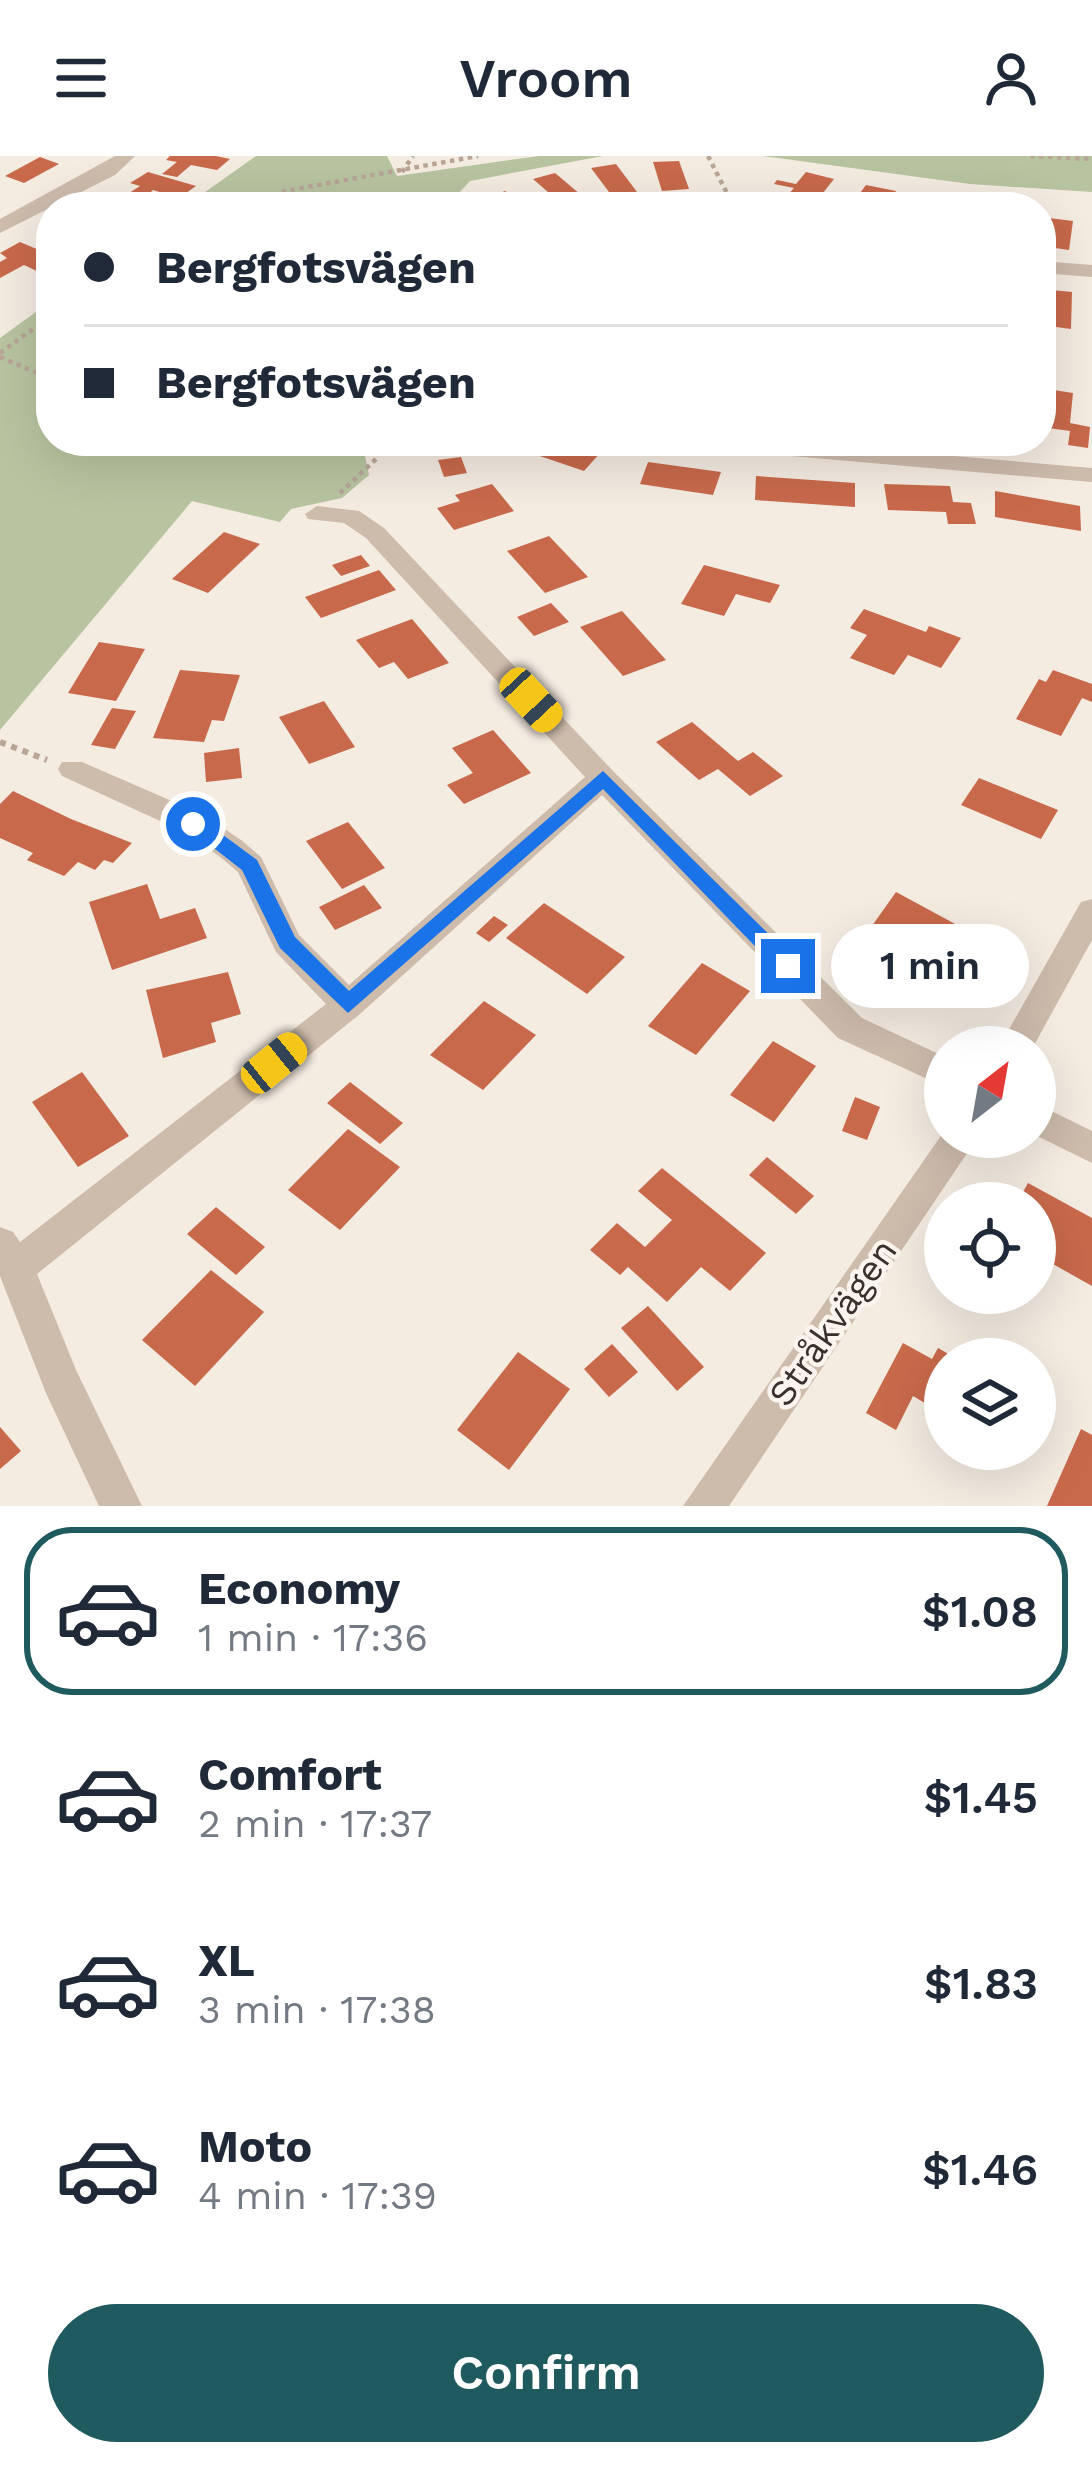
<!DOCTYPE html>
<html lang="en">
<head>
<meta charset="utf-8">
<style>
  :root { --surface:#fff; --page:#f6f6f7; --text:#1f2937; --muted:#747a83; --line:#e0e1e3; --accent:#1f5a5e }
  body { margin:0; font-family:"Work Sans",sans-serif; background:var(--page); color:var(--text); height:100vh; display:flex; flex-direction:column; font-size:45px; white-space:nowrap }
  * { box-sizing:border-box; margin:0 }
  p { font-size:39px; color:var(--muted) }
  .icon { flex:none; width:66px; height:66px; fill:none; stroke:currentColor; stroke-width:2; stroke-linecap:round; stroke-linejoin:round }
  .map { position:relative; height:1350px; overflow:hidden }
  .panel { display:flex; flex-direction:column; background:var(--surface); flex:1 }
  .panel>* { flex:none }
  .top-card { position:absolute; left:36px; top:36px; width:1020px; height:264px; border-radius:48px; box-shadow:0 12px 48px #0002; display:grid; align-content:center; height:264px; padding:0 48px; background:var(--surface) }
  .needle { width:78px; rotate:31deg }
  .fabs { position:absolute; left:924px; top:870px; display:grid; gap:24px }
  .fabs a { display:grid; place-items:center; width:132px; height:132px; border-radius:50%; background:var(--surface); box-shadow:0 12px 48px #0002; font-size:60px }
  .end { position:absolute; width:54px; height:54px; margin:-27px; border:15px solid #1a73e8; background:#fff; box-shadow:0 0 0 6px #fff }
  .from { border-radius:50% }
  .bubble { position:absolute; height:84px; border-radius:42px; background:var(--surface); box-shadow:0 12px 48px #0002; font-size:39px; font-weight:600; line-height:84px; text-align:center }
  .car { position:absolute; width:36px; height:72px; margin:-36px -18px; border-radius:15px; box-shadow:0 0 9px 3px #0007; background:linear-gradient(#f5c518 24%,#345 0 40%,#f5c518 0 76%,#345 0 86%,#f5c518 0) }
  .top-card b { display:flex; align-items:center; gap:42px; height:114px; font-size:45px }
  .top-card b+b { border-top:3px solid var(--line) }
  .top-card i { width:30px; height:30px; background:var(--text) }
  ul { padding:21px 0 0; list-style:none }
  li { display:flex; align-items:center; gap:36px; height:168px; margin:0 24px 18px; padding:0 24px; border:6px solid transparent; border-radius:48px }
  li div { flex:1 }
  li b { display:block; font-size:45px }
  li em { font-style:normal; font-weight:600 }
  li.on { border-color:var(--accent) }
  li>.icon { width:108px; height:108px; stroke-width:1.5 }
  .primary-button { display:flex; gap:24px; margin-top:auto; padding:24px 48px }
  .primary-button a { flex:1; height:138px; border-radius:72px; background:var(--accent); color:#fff; font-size:48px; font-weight:600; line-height:138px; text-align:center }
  header { display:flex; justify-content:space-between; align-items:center; height:156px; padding:0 48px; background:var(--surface); font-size:54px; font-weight:600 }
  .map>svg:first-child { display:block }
  .green { fill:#b8c4a0 }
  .building { fill:#c8694b }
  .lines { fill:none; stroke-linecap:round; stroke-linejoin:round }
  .path-far1 { stroke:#b9a596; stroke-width:4.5; stroke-dasharray:4.5 4.5; stroke-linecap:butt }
  .path { stroke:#b9a596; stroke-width:6; stroke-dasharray:6 6; stroke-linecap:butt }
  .minor { fill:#cdbbac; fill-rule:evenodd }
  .route { fill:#1a73e8 }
  .labels { text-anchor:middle; stroke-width:9; stroke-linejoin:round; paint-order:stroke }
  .near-street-label { font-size:36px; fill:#3b302b; stroke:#fbf5ee }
</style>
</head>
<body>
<header><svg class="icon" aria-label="menu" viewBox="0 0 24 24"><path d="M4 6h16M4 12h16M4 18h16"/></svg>Vroom<svg class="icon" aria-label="person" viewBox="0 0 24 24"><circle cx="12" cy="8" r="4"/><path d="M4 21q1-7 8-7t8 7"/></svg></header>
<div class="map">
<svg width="1092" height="1350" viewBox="0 0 1092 1350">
  <rect width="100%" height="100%" fill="#f4ebe1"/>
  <g class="green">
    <path d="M256,0H387L397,20L539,0H603L470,25L446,51H184Z"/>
    <path d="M763,0H1092V36L970,28Z"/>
    <path d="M51,145V285H362L369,319L342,342L291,353L280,366L192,345L0,574V182Z"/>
  </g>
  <g class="building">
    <path d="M170,0H216L230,3L217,14L191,9L177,21L162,18L177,6L166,4Z"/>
    <path d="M40,1L59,8L24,27L5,20Z"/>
    <path d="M679,5L689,33L662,35L653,6Z"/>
    <path d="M616,8L637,36L612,40L591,12Z"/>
    <path d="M148,16L196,30L179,42L153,34L140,46L123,41L140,30L130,27Z"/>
    <path d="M806,16L834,23L815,47L787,40L794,32L774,28L777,24L796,28Z"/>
    <path d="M555,17L587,44L564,50L533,23Z"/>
    <path d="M866,29L896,35L884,51H851L855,46L834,41L838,37L857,41Z"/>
    <path d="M505,35L535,51H492L481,45Z"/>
    <path d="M112,39L142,51H88Z"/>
    <path d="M1041,61L1073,65L1069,94L1041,90Z"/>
    <path d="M20,86L51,99V112L41,117L24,109L0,122V106L7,102L0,97Z"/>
    <path d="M1041,133L1072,136L1071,173L1041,169Z"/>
    <path d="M1041,232L1073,237L1070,267L1090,271L1088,292L1068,289L1070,275L1041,271Z"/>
    <path d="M534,285H567L601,296L584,315L525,295Z"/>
    <path d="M461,301L467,317L444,321L438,304Z"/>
    <path d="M648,306L721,316L713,339L640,328Z"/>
    <path d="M756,320L855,327V351L755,344Z"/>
    <path d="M492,328L514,355L454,374L437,352L460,345L455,339Z"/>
    <path d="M884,328L950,330L953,346L971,347L976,368H948L946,356L888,354Z"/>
    <path d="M995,335L1080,350L1081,375L995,361Z"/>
    <path d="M224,376L260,388L208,437L172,423Z"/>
    <path d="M549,380L588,421L545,437L507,395Z"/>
    <path d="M361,399L370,410L341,420L332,409Z"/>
    <path d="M704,409L780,429L770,447L736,438L724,460L681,448Z"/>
    <path d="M379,414L396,434L321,462L305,441Z"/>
    <path d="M551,447L569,466L534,480L517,461Z"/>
    <path d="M864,453L926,476L929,470L961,482L941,512L908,499L894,519L850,502L867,479L850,472Z"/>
    <path d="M622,455L666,504L623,520L580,471Z"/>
    <path d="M412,463L449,507L408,523L394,506L379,512L356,484Z"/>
    <path d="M99,486L145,493L116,545L68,537Z"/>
    <path d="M180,514L240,519L224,565L212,564L204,586L153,582Z"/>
    <path d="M1053,514L1092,528V546L1082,542L1061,580L1016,563L1039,523L1046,526Z"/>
    <path d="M324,545L355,591L309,608L279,561Z"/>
    <path d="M112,552L136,555L115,593L91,589Z"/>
    <path d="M692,566L738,605L753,596L783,620L750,640L718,613L699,624L656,586Z"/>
    <path d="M493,574L531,617L464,648L447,629L473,617L452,592Z"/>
    <path d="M239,592L242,622L206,626L204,597Z"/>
    <path d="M979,622L1058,654L1041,683L961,649Z"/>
    <path d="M13,635L71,663L132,687L113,707L104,704L95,714L78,706L64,720L27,704L33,697L0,682V648Z"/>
    <path d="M348,666L385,712L342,733L306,685Z"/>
    <path d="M147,728L160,763L195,752L207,782L112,814L89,746Z"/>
    <path d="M364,729L382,752L335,774L319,751Z"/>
    <path d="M896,736L983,783L957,816L921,796L896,827L850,801Z"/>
    <path d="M544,747L625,801L587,838L506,782Z"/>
    <path d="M494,760L508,769L489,786L476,777Z"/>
    <path d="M702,807L750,835L696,899L648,870Z"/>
    <path d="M228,816L241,858L211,867L216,886L163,902L146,834Z"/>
    <path d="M484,845L536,879L483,934L430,899Z"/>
    <path d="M773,885L816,910L774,966L730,939Z"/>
    <path d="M82,916L129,980L78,1011L32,946Z"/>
    <path d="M350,926L403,967L380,988L327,947Z"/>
    <path d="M855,941L880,951L867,984L842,975Z"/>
    <path d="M348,973L400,1011L340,1074L288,1034Z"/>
    <path d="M767,1001L814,1040L796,1058L749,1019Z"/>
    <path d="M662,1012L766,1097L730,1135L701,1111L667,1146L628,1111L620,1119L590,1094L617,1067L645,1091L672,1064L638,1035Z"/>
    <path d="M1028,1027L1092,1062V1130L1044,1103L1035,1120V1047H1017Z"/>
    <path d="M216,1051L265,1091L236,1119L187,1078Z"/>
    <path d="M211,1114L264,1156L195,1230L142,1184Z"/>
    <path d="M648,1150L704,1211L677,1235L621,1172Z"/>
    <path d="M903,1187L932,1203L938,1192L957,1203H945V1259L913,1240L896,1274L866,1257Z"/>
    <path d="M612,1188L638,1216L609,1241L584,1213Z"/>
    <path d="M518,1196L570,1233L509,1314L457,1274Z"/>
    <path d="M0,1271L21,1295L0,1313Z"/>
    <path d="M1081,1273L1092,1279V1350H1047Z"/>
  </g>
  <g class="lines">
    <g class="path-far1">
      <path d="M708,0L734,51"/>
      <path d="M1030,0L1092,3"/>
      <path d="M402,16L413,0"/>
      <path d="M249,51L285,35L478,0"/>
      <path d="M0,197L51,160"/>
      <path d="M0,201L51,223"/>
      <path d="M340,337L376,303L381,285"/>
    </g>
    <path class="path" d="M0,586L47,604"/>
    <g class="minor">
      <path d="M115,0H135L115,19L0,77V63Z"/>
      <path d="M1041,105L1092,109V121L1041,117Z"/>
      <path d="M685,285H779L1092,312V326L697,292Z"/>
      <path d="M317,350L359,355L384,372L613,615L862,862L945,901V931L838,882L602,639L360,858L37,1118L76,1214L142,1350H99L46,1237L0,1120V1071L13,1076L20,1086L326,848L276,796L238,716L219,700L182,675L62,620L58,613L62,606H82L204,659L241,684L261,701L299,779L349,829L585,621L366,382L344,367L308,363L305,358Z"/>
      <path d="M1092,743V784L1033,891H999L1081,746Z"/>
      <path d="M1035,947L1092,975V1007L1035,979Z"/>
      <path d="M945,974V981H978L729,1350H683Z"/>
    </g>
  </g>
  <path class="route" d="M603,615L795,804V816H780L603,633L348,857L280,792L242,714L183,668L186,662H200L257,704L295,781L349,835Z"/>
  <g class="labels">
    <g class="near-street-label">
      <text transform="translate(832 1166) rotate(-55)" y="13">Stråkvägen</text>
    </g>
  </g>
</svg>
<div class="fabs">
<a><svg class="needle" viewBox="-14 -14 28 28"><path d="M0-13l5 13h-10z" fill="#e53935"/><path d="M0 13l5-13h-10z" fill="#747a83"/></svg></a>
<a><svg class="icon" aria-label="locate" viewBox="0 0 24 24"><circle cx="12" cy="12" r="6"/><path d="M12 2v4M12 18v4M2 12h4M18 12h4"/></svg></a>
<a><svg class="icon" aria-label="layers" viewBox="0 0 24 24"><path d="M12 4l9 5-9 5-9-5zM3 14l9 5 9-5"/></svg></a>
</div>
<i class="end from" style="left:193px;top:668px"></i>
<i class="end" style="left:788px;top:810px"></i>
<div class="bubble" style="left:831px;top:768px;width:198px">1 min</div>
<i class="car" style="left:531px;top:544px;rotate:137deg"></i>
<i class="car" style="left:274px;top:907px;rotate:51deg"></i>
<div class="top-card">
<b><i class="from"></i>Bergfotsvägen</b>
<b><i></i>Bergfotsvägen</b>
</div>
</div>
<section class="panel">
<ul>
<li class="on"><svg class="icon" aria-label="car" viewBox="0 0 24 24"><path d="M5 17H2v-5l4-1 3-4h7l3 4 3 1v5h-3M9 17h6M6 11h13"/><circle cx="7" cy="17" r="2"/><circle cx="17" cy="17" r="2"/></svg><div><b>Economy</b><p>1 min · 17:36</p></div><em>$1.08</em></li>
<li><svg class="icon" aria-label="car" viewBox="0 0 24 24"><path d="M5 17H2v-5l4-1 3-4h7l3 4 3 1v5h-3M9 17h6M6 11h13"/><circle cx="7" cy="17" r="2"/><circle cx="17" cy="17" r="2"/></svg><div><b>Comfort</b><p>2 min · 17:37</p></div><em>$1.45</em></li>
<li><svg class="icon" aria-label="car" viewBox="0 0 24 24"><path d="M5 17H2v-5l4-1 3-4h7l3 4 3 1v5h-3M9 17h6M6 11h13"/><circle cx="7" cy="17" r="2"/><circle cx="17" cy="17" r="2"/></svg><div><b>XL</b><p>3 min · 17:38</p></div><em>$1.83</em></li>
<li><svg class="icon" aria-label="car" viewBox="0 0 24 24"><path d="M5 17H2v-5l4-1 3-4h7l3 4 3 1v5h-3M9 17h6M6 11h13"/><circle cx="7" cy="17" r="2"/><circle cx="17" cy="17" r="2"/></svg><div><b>Moto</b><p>4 min · 17:39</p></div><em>$1.46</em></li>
</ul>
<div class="primary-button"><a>Confirm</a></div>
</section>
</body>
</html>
